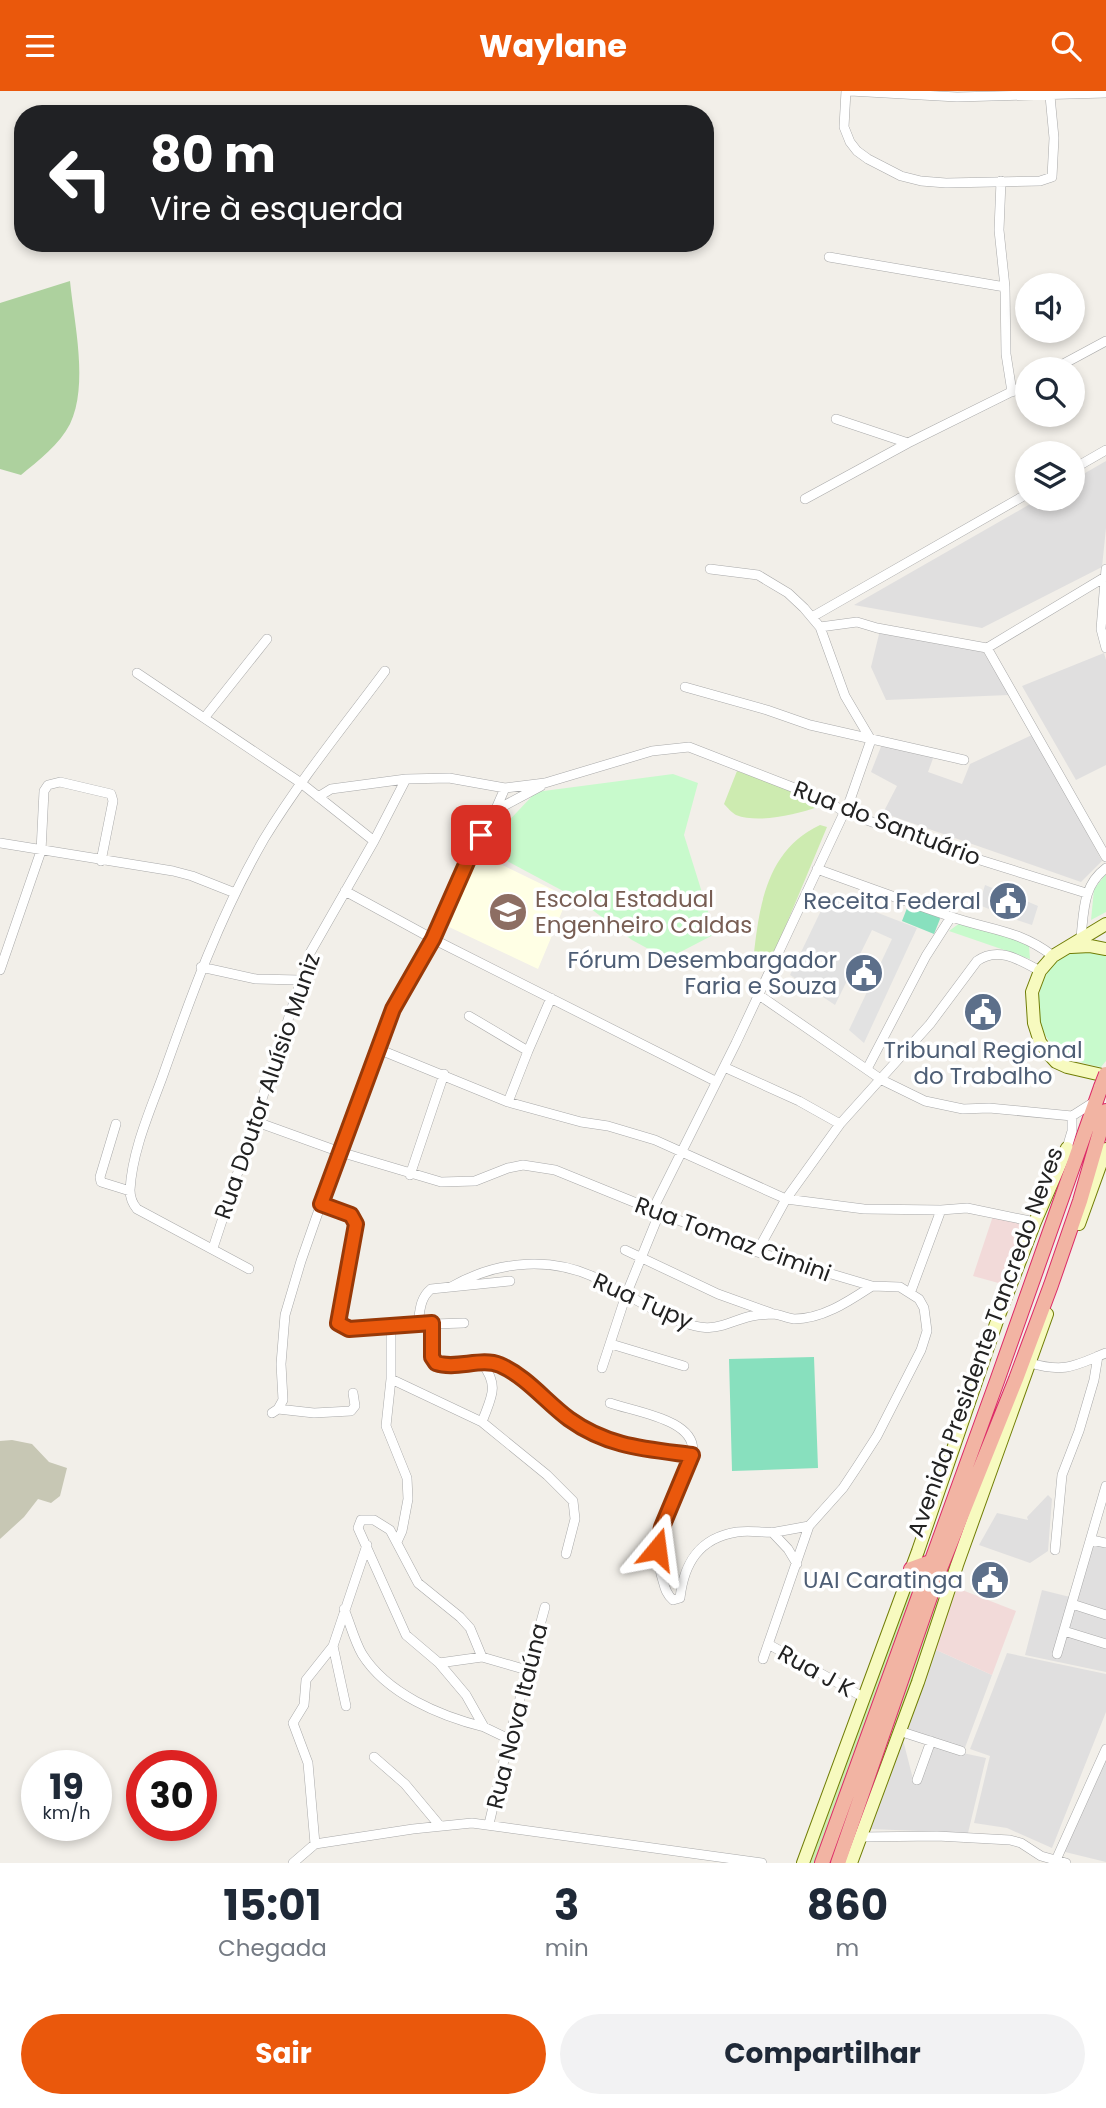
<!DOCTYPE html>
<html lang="pt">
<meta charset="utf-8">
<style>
body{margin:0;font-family:Poppins,sans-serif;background:#f2f2f3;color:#1f2937;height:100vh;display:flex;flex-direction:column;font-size:26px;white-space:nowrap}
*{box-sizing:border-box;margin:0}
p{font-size:23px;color:#747a83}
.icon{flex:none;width:38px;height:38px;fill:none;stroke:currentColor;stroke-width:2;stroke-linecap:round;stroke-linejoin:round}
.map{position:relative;height:1772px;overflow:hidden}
.details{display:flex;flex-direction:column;background:#fff;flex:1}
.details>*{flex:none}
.hud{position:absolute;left:14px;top:14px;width:700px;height:147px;border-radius:28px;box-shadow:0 4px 10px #0003;background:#202124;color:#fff;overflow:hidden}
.fabs{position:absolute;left:1015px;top:182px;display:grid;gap:14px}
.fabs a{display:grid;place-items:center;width:70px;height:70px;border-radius:50%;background:#fff;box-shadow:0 4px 10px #0003;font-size:35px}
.speed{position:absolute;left:21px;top:1659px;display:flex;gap:14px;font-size:35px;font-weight:700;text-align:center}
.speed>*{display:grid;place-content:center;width:91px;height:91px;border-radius:50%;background:#fff;box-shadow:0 4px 10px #0003;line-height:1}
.speed small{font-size:18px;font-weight:400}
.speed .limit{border:10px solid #d22;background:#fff;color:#111}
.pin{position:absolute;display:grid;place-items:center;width:60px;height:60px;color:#fff;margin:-30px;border-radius:14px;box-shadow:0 4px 10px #0006}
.me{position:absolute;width:77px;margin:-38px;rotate:16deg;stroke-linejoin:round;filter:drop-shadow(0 0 5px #0008)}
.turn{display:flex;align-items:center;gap:24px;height:147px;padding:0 21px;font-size:32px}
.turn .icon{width:91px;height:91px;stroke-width:2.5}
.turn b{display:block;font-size:49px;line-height:60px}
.eta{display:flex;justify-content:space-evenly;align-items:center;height:119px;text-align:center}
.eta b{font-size:42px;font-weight:700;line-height:49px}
.primary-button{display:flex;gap:14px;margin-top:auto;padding:14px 21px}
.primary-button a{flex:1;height:80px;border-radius:42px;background:#ea580c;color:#fff;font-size:28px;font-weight:700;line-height:80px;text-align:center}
.primary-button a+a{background:#f2f2f3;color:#1f2937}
header{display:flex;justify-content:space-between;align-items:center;height:91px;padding:0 21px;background:#ea580c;color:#fff;font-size:32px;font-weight:700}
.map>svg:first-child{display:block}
.residential{fill:#e0dfdf;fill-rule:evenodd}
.commercial{fill:#f2dad9}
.education{fill:#ffffe5}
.construction{fill:#c7c7b4}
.grass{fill:#cdebb0}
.forest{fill:#add19e}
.park{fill:#c8facc}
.pitch{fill:#88e0be}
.parking{fill:#e2e2e2}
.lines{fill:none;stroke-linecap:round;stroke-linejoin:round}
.minor-casing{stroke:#a9a9a9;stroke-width:10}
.secondary-casing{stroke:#707d05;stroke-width:14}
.trunk-casing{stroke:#dc2a67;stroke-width:16}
.minor{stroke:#fff;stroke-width:9}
.secondary{stroke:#f7fabf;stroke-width:12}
.trunk{stroke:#f2b4a3;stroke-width:14}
.trunk-bridge-casing{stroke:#dc2a67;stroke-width:16;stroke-linecap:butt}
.trunk-bridge{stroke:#f2b4a3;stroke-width:14}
.route-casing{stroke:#983908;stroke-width:18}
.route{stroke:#ea580c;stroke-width:12}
.labels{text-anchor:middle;stroke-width:7;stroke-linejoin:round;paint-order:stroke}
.street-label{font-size:23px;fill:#222;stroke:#fff}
.education-label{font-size:23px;fill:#785e54;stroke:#fff;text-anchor:start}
.service-label{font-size:23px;fill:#4e5e75;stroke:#fff;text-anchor:end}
</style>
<header><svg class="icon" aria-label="menu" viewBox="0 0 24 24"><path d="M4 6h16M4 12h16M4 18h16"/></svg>Waylane<svg class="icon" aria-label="search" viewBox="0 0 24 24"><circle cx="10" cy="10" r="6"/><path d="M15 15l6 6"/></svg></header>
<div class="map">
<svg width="1106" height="1772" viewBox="0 0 1106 1772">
<rect width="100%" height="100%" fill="#f2efe9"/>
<path class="residential" d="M1106 370V437L1102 476 982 537 854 514 1039 408H1073V389Z
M881 535 981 557 1009 604 886 609 871 576Z
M1104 562 1106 569V674L1076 689 1022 595Z
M1034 643 1102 770 1081 791 883 722 897 695 871 681 884 648 935 662 928 681 962 693 970 673Z
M1048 1404 1052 1408 1048 1460 1030 1472 979 1454 997 1422 1028 1429 1027 1426Z
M1090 1453 1106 1457V1581L1025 1564 1042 1499 1074 1507Z
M934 1558 992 1584 963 1662 986 1667 968 1742 870 1738 901 1640ZM901 1641 928 1650 913 1688Z
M1007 1562 1106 1583V1621L1052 1757 1007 1737 974 1732 990 1665 970 1658Z
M1106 1655V1771L1061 1760Z"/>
<path class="commercial" d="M995 1119 1034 1132 1013 1196 973 1185Z
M957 1497 1016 1520 992 1584 934 1558Z"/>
<path class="education" d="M478 762 568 806 538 878 449 836Z"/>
<path class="construction" d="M12 1349 32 1353 49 1371 67 1377 60 1405 51 1412 38 1408 24 1426 0 1448V1350Z"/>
<path class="grass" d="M737 680 819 709 818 716C797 723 759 733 736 724 732 722 727 716 724 713Z
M820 734 827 736 766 882 753 871C759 817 765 760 820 734Z
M914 1483 919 1486 816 1772H810Z
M939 1495 946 1497 847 1772H841Z"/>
<path class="forest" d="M70 190C74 232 89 294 70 333 60 353 38 370 21 384L0 378V212Z"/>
<path class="park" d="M673 683 698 692 684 744 715 843 667 868 632 849 578 808 483 757 536 701Z
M1106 783V821L1091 829 1094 798Z
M964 829 1025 849 1029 855 1030 868 949 840Z
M1106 855V970L1101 976C1082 973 1061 966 1049 950 1028 922 1039 877 1069 860 1078 854 1095 856 1106 855Z"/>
<path class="pitch" d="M911 807 938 818 940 828 934 843 902 830Z
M814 1266 818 1377 732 1380 729 1268Z"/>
<path class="parking" d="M985 794 995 798 989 818 979 814Z
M829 803 917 837 864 952 849 939 892 848 872 839 835 914 790 884Z
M1024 809 1038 815 1032 834 1017 829Z"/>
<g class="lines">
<defs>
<path id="minor" d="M846 0 844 36 850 51 857 60 868 68 901 85 921 90 946 92 1040 90 1052 86 1054 47 1050 5
M850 0 957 6 1106 2
M1001 90 999 139 1005 196 1006 263 1012 301
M829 166 1005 196
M1054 278 1106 250
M836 328 908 352
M1073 378 1106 359
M805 408 908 352 1027 293
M710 478 758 484 788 502 804 517 820 536 845 605 871 649
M1106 478 1101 538 1106 557
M812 526 1027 403
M820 536 857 531 877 537 987 557 1105 486
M987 557 1106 766
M137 582 301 692 374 750
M685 596 767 619 810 634 964 669
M205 626 267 548
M318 706 331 698 406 688 449 687 505 697 545 692 652 660 689 656 828 710 844 721 861 727 964 764 1086 802
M496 719 541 695
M0 752 173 780 192 785 235 802
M817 778C861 794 905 810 949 825 988 839 1018 838 1053 865
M345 800 433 848 715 990
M1081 846C1084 819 1083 794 1106 777
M201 876 256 888 300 889
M0 879 41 760 44 700 48 694 60 691 111 703 113 710 101 770
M759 904 882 989 925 1010 963 1018 989 1017 1072 1025 1094 1011
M469 925 528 960
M378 958 508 1011 581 1031 608 1035 655 1049 786 1108 864 1118 941 1119 967 1117 1035 1131
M724 976 799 1010 840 1033
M867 978 926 865 951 826
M508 1011 528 960 551 907
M254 1030 340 1061 441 1091 475 1090 508 1077 523 1074 555 1079 757 1161 872 1195 900 1196 919 1208 924 1217 927 1240 921 1259 877 1345 857 1376 843 1397 809 1435 763 1568
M116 1033 100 1086 101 1091 130 1100
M1067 1057 1072 1040V1025
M410 1084 444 983
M321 1113 351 1124 356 1133 338 1232 342 1236 464 1232
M652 1120 736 952 850 709 871 649
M213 1157 310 862 374 750 406 688
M625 1159 718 1203 771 1222
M757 1161 786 1108 840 1033 930 933 977 870C998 855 1020 869 1040 880
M249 1178 137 1118C132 1112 130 1107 130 1099 132 1061 149 1022 162 987 191 905 220 824 264 748 300 689 344 635 385 580
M451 1196C498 1169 555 1164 604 1191 634 1207 663 1227 695 1235 717 1241 732 1229 752 1225 759 1224 767 1223 774 1223 781 1224 787 1227 794 1228 823 1228 849 1210 872 1195
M911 1200 941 1119
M432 1232V1266L436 1272H495C524 1283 544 1310 569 1327 607 1355 647 1358 692 1364 675 1405 648 1446 663 1490 665 1498 667 1504 673 1509L680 1507C684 1472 699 1447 737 1441 750 1439 763 1442 776 1441 787 1439 798 1437 809 1435
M418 1233C420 1219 420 1207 431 1198L510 1190
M391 1234V1288L386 1335 407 1387 408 1408 402 1440 397 1451
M611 1253 684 1275
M482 1272C500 1296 491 1306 482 1331L547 1384 573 1410 575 1428 566 1463
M1030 1272C1065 1282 1074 1275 1106 1262
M602 1277 626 1204 659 1123
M391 1288 482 1331
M610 1312C635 1321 700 1329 692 1364
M278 1318 314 1322 351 1320 355 1315 353 1302
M272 1322 278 1318 283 1309 281 1273 285 1224 301 1170 321 1113 393 918 433 848 467 771 491 729 505 697
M772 1441 788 1458 797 1473
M1092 1449 1106 1452
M1055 1459 1062 1384 1079 1340 1094 1289 1098 1265
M1072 1513 1106 1524
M344 1518C350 1532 354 1549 362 1563 387 1603 440 1625 484 1636
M1064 1540 1106 1553
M768 1553 863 1606
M333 1555 346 1615
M1057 1563 1106 1395
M482 1566 470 1537 460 1526 418 1492 390 1439 374 1429H361L358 1437 406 1544 439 1572 466 1604 484 1636 509 1648
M439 1572 482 1566 527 1579
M899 1640 961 1660
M374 1666 405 1693 440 1735
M917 1689 931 1650
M489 1733 509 1648 545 1516
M860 1746 937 1745 1010 1749 1021 1752 1041 1765 1066 1772
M315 1753 308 1672 293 1632 304 1614 306 1589 333 1555 367 1454
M1056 1769 1106 1658
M293 1772 315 1753 413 1738 472 1732 762 1772"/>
<path id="secondary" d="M1106 833 1053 865 1040 880 1032 901 1034 932 1040 951 1047 961 1056 971 1067 976 1106 985
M1071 856 1090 855 1106 858
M1079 1133 1106 1058
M803 1772 918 1460 998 1227 1035 1131 1067 1057
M851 1772 918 1591 957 1474 1047 1223"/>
<path id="trunk" d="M911 1478 930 1471
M822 1772 997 1290 1101 996
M838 1772 938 1483 1016 1288 1051 1194 1080 1110 1106 1020"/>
</defs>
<use href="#minor" class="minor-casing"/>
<use href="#secondary" class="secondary-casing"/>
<use href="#trunk" class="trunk-casing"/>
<use href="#minor" class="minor"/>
<use href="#secondary" class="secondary"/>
<use href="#trunk" class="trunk"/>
<defs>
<path id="trunk-bridge" d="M1101 996 1106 983"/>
</defs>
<use href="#trunk-bridge" class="trunk-bridge-casing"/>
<use href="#trunk-bridge" class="trunk-bridge"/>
</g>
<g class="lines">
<defs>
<path id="route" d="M481 744 467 771 433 848 393 918 321 1113 351 1124 356 1133 338 1232 349 1238 432 1232V1266L436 1272C456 1279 481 1266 500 1274 527 1286 546 1311 569 1328 608 1356 646 1358 692 1364L662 1436 657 1458"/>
</defs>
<use href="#route" class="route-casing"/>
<use href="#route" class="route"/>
</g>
<defs>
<symbol id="civic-disc" viewBox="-11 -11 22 22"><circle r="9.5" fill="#5c6f8a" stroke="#fff"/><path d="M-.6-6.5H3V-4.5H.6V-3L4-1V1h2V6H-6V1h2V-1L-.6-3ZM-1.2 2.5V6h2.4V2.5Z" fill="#fff"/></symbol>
<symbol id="school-disc" viewBox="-11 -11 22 22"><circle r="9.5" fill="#8d6e63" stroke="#fff"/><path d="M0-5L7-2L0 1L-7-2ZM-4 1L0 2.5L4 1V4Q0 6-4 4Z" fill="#fff"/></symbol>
</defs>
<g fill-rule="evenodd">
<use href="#civic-disc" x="986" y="788" width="44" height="44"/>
<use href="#school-disc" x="486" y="799" width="44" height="44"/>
<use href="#civic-disc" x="842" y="860" width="44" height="44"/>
<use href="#civic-disc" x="961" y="899" width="44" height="44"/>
<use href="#civic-disc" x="968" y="1467" width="44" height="44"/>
</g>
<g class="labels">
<g class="street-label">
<text transform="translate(887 732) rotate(21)" y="8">Rua do Santuário</text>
<text transform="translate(267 995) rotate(-71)" y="8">Rua Doutor Aluísio Muniz</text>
<text transform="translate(733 1148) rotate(20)" y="8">Rua Tomaz Cimini</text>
<text transform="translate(643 1210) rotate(24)" y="8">Rua Tupy</text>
<text transform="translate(985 1251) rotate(-70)" y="8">Avenida Presidente Tancredo Neves</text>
<text transform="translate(816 1580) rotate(29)" y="8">Rua J K</text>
<text transform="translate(517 1625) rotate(-76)" y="8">Rua Nova Itaúna</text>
</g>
<g class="education-label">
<text x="535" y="816">Escola Estadual<tspan x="535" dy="26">Engenheiro Caldas</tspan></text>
</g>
<g class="service-label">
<text x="981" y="818">Receita Federal</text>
<text x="837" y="877">Fórum Desembargador<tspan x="837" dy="26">Faria e Souza</tspan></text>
<text x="983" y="967" text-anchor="middle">Tribunal Regional<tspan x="983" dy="26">do Trabalho</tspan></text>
<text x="963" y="1497">UAI Caratinga</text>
</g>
</g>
</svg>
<div class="fabs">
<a><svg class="icon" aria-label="sound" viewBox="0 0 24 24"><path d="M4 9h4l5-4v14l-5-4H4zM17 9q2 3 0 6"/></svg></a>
<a><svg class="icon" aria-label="search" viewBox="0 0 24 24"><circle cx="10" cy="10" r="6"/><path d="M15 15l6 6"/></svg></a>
<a><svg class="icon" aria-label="layers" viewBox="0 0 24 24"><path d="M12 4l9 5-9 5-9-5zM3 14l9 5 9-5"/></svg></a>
</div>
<div class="speed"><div>19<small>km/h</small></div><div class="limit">30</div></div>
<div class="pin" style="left:481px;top:744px;background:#d93025"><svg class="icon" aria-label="arrive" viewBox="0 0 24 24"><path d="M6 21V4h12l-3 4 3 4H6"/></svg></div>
<svg class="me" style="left:657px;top:1458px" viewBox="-20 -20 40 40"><path d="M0-17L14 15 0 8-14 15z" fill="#ea580c" stroke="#fff" stroke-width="4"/></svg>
<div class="hud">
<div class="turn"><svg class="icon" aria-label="left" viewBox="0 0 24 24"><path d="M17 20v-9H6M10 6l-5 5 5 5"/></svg><div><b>80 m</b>Vire à esquerda</div></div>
</div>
</div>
<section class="details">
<div class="eta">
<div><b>15:01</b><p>Chegada</p></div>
<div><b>3</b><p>min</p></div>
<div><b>860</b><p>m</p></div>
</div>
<div class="primary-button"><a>Sair</a><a>Compartilhar</a></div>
</section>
